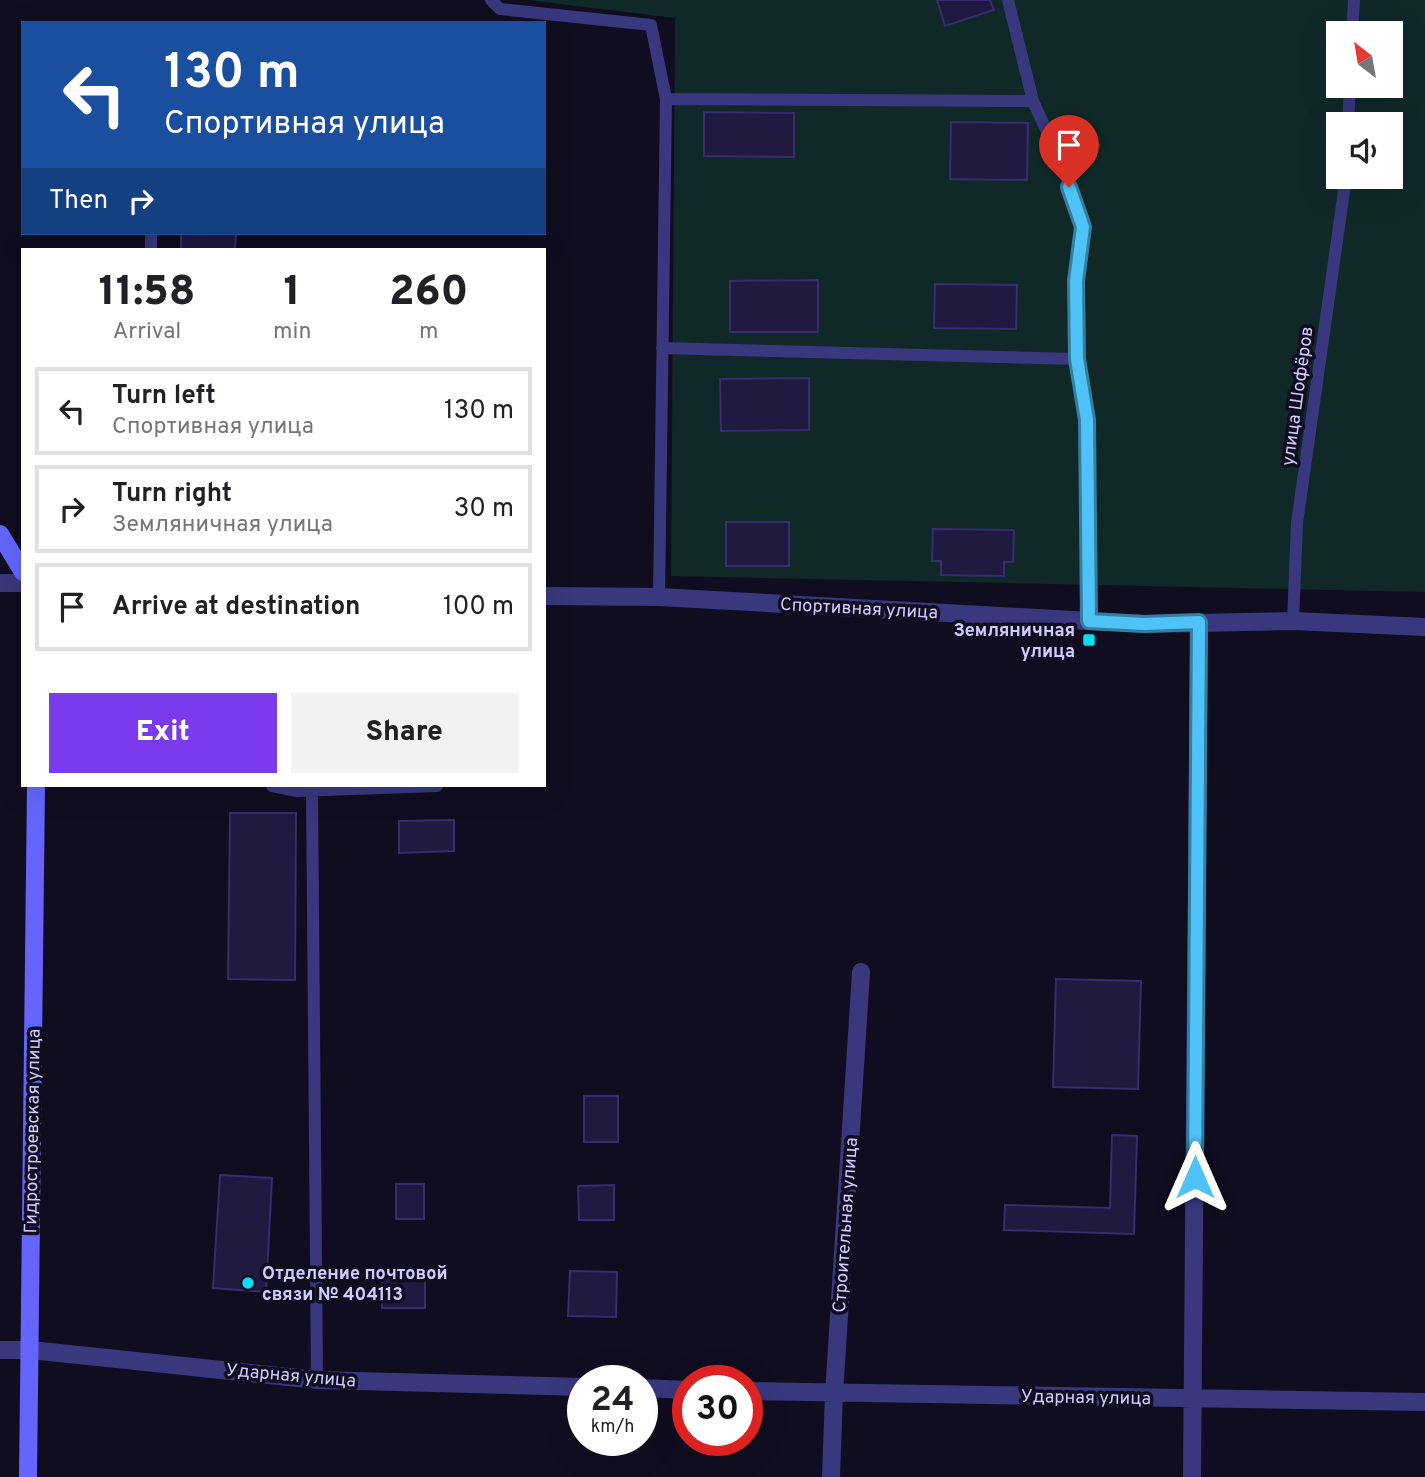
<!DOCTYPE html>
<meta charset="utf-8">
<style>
body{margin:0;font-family:Overpass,sans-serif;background:#f2f2f2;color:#202124;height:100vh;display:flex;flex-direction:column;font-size:26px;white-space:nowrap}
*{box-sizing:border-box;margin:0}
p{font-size:23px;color:#757577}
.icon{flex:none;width:38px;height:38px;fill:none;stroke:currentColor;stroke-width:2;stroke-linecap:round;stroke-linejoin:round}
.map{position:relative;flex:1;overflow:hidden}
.details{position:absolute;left:21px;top:248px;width:525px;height:539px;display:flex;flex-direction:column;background:#fff;border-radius:0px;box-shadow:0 7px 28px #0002}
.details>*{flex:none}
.top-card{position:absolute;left:21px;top:21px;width:525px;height:214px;border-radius:0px;box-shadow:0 7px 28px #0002;background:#1a4fa0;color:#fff;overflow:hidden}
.needle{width:46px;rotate:329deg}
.fabs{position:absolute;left:1326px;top:21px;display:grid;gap:14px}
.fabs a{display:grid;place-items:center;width:77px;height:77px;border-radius:0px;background:#fff;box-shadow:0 7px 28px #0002;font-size:35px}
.speed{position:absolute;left:567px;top:1365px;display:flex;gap:14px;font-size:35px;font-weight:700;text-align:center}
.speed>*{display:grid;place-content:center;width:91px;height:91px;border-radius:50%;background:#fff;box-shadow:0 7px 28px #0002;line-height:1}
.speed small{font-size:18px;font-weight:400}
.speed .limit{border:10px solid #d22;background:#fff;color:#111}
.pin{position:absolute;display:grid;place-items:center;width:60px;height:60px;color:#fff;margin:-72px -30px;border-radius:50% 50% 50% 0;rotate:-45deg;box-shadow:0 0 7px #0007}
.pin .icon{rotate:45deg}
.me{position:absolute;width:77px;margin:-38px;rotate:0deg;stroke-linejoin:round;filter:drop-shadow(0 0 5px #0008)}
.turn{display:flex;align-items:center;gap:24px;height:147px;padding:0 28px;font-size:32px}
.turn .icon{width:91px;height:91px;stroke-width:2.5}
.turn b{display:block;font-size:49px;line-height:60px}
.then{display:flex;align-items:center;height:66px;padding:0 28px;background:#0003;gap:14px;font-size:26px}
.eta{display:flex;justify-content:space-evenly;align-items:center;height:119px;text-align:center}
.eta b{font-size:42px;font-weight:800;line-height:49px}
.cta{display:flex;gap:14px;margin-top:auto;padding:14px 28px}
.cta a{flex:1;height:80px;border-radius:0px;background:#7c3aed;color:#fff;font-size:28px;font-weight:800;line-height:80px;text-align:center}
.cta a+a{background:#f2f2f2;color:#202124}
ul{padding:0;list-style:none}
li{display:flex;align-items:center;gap:21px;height:88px;margin:0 14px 10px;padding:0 14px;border:4px solid #e0e0e0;border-radius:0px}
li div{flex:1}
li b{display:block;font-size:26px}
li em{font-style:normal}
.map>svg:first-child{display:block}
.green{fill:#102928;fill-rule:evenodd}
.building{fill:#201940;stroke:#372c6c;stroke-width:2}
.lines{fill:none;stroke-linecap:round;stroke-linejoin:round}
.lane{stroke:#39387e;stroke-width:12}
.street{stroke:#39387e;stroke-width:18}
.secondary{stroke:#6565fd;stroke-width:18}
.route-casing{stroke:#337fa1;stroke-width:18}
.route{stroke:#4fc3f7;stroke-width:12}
.poi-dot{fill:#04e0f3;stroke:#100d20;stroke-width:2.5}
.labels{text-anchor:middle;stroke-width:7;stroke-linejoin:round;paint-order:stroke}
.street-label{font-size:18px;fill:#d1ccfe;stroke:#100d20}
.poi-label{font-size:18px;font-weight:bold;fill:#d1ccfe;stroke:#100d20;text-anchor:end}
</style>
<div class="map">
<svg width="1425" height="1477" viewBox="0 0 1425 1477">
<rect width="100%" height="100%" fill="#100d20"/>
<path class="green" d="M528 0H1425V592L671 576 675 18ZM1339 33H1391V86H1339ZM1339 124H1391V177H1339Z"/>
<path class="building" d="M937 0H990L994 10 945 26Z
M704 112 794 113V157L704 156Z
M951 122 1028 123 1027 180 950 179Z
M181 233H236L235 250H181Z
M818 280V332H730V281Z
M935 284 1017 285 1016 329 934 328Z
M809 378V430L721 431 720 379Z
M726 522H789V566H726Z
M933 529 1014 530 1013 562H1004V576L941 575V561H932Z
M230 813H296L295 980 228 979Z
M454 820V851L399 853V821Z
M1056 979 1141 981 1138 1089 1053 1087Z
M584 1096H618V1142H584Z
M1112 1135 1137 1136 1134 1234 1004 1230 1005 1205 1110 1208Z
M220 1175 272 1178 266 1292 213 1288Z
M396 1184H424V1219H396Z
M614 1185V1220H579L578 1186Z
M570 1271 617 1272 616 1317 568 1316Z
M425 1275V1308H382V1276Z"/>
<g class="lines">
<path class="lane" d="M491 0 500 9 651 25 666 99 659 597
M1008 0 1033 101 1063 167 1083 227 1076 281 1077 359 1087 420 1089 621
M1352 33 1354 0
M666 99 1033 101
M1348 124 1350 86
M151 250V233
M662 348 1077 359
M1293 621 1297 523 1346 177
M272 786 297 791 437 786
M312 791 317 1380"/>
<path class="street" d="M0 583H23
M544 596 659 597 1144 624 1293 621 1425 627
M0 1350H31L317 1380 583 1387
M642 1388 688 1390
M747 1391 1425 1402
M831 1477 834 1394 861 972
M1192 1477 1199 623"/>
<path class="secondary" d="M0 534 23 572
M28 1477 36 786"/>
</g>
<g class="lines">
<defs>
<path id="route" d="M1069 187 1083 227 1076 281 1077 359 1087 420 1089 621 1144 624 1199 622 1195 1177"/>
</defs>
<use href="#route" class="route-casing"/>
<use href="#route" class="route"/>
</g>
<g class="poi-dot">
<rect x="1082" y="633" width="14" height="14" rx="3.5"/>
<circle cx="248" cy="1283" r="7"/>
</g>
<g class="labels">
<g class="street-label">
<text transform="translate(1297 396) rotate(-82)" y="6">улица Шофёров</text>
<text transform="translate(859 608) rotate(3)" y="6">Спортивная улица</text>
<text transform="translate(32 1131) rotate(-89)" y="6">Гидростроевская улица</text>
<text transform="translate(845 1225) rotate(-86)" y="6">Строительная улица</text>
<text transform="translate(291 1375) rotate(5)" y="6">Ударная улица</text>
<text transform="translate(1086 1397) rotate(1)" y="6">Ударная улица</text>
</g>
<g class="poi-label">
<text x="1075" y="636">Земляничная<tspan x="1075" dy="21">улица</tspan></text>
<text x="262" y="1279" text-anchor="start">Отделение почтовой<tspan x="262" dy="21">связи № 404113</tspan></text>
</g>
</g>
</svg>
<div class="fabs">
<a><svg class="needle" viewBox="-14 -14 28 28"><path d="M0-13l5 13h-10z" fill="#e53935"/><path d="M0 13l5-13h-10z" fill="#757577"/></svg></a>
<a><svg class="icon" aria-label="sound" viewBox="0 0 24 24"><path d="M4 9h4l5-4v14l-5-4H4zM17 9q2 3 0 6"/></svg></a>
</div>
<div class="speed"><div>24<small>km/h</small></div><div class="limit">30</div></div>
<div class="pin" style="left:1069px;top:187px;background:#d93025"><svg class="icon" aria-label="arrive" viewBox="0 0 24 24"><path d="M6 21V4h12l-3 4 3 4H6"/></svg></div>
<svg class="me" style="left:1195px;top:1177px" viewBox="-20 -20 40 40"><path d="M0-17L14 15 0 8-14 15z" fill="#4fc3f7" stroke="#fff" stroke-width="4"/></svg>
<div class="top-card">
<div class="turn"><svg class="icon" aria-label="left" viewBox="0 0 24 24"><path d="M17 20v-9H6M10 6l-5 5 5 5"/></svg><div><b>130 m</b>Спортивная улица</div></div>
<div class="then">Then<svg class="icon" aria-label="right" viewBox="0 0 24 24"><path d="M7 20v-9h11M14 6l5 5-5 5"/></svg></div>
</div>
<section class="details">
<div class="eta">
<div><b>11:58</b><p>Arrival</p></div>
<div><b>1</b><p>min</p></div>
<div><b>260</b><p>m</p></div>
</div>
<ul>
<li><svg class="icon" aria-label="left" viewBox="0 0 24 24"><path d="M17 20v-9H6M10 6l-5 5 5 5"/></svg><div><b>Turn left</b><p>Спортивная улица</p></div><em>130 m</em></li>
<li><svg class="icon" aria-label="right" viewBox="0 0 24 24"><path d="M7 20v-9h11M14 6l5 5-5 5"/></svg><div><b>Turn right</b><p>Земляничная улица</p></div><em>30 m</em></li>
<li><svg class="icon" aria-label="arrive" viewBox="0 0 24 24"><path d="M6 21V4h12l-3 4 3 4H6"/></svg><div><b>Arrive at destination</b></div><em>100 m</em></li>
</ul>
<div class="cta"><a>Exit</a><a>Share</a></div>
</section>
</div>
